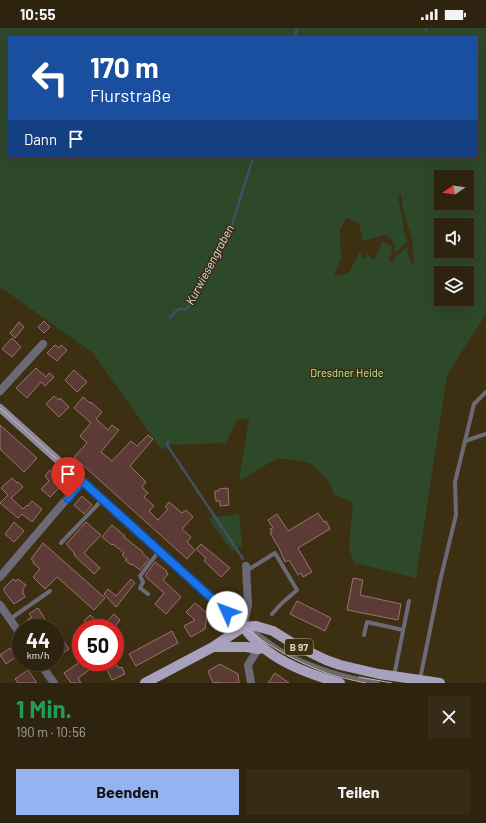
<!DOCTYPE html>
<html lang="de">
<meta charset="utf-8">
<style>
body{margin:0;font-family:Barlow,sans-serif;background:#362b17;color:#f1f3f6;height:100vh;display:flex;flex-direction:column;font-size:15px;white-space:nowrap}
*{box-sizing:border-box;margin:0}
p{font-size:13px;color:#a7a49e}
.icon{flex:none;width:22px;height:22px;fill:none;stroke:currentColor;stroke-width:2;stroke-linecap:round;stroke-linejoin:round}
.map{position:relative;height:655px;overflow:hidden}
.drawer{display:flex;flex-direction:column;background:#2e230e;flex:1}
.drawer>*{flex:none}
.top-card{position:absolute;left:8px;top:8px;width:470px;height:122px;border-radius:0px;box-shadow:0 4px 16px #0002,0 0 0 1px #49402e;background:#1a4fa0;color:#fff;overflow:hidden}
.needle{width:26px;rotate:257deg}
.buttons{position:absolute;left:434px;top:142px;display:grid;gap:8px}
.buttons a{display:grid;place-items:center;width:40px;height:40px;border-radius:0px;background:#2e230e;box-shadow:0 4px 16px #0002,0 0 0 1px #49402e;font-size:20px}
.speed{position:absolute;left:12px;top:591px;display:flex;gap:8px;font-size:20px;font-weight:700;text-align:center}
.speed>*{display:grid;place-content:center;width:52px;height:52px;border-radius:50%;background:#2e230e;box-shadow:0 4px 16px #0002,0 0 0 1px #49402e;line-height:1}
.speed small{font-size:10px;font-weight:400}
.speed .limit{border:6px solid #d22;background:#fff;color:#111}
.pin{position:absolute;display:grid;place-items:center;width:34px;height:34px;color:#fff;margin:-41px -17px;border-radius:50% 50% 50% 0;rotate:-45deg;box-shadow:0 0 4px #0007}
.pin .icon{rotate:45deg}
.me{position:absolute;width:44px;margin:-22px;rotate:313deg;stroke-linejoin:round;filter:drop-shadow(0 0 3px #0008)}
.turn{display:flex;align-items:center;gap:14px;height:84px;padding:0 16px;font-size:18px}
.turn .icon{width:52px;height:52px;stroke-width:2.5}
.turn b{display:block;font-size:28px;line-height:34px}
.then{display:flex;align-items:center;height:38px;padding:0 16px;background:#0003;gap:8px;font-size:15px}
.round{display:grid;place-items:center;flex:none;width:42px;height:42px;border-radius:0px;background:#362b17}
.summary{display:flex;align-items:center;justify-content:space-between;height:68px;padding:0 16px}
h1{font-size:24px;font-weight:700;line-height:30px;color:#1e9e55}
.action{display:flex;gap:8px;margin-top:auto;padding:8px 16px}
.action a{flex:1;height:46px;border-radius:0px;background:#95b2f1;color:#111;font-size:16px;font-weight:700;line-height:46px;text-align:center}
.action a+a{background:#362b17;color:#f1f3f6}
.status{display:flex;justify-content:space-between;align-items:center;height:28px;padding:0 20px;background:#2e230e;direction:ltr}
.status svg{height:11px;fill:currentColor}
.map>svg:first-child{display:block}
.green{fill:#2e482a;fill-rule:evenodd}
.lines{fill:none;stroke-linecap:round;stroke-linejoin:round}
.stream{stroke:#435063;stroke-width:2.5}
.building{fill:#5c3a36;stroke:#9a746e}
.lane{stroke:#6d6a78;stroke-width:4}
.street{stroke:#6d6a78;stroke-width:8}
.secondary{stroke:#8f899f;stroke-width:8}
.primary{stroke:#a8a1bd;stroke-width:10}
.tram{stroke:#c7beab;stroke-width:1}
.route-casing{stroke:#114b97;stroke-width:10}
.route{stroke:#1a73e8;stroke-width:7}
.labels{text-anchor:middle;stroke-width:3.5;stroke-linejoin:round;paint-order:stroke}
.shield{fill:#3d2f12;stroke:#aea48f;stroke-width:1}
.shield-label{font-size:10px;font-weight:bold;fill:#dfd6c5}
.park-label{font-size:11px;fill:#adf1a2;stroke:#3d2f12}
.water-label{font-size:12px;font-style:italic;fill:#d3dfef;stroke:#3d2f12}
</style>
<div class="status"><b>10:55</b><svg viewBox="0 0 49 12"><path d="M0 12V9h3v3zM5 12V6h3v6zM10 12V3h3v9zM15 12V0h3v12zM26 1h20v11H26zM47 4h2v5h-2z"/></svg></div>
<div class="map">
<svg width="486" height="655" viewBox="0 0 486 655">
<rect width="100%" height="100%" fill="#3d2f12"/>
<path class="green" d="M0 0H486V286L447 347 416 550 354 535 349 520 353 474 334 467 328 452 310 435 289 431H276L239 453 249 390 237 392 226 415 169 417 162 422 93 325 0 259ZM9 9H477V129H9ZM441 149H467V175H441ZM401 166 403 181 412 212 414 235 412 236 407 223 408 218 394 230 393 233 391 234 388 230 391 228 392 219 382 213 376 230 371 231 367 225 366 230 363 231 360 223 349 245 334 248 342 228 340 216V201L347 190 359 195 363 213 385 207C394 212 395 216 394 226L407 214C406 207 403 202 403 195 402 186 399 176 398 167ZM441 197H467V223H441ZM441 245H467V271H441Z
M239 486 242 518 232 523 208 490Z"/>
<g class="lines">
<path class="stream" d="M426 2V0
M295 9 297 0
M170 290 178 281H187L230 203 252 133 255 129
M168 413 167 417 243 531"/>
</g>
<path class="building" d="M44 293 50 299 44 305 38 299Z
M19 294 24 299 15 310 10 305Z
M12 310 21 319 12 329 2 321Z
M55 317 59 320 61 317 67 322 57 333 47 325Z
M36 340 46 349 49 345 54 349 45 358 41 354 27 370 16 360Z
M74 342 87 354 77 364 65 352Z
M54 368 59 372 60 370 69 379 59 389 46 376Z
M83 369 90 375 91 374 102 384 96 391 108 402 112 397 119 402 101 424 112 433 131 413 137 418 148 407 153 411 130 438 146 454 142 459 148 465 144 469 154 478 149 483 158 492 168 481 165 479 169 474 182 485 186 482 193 489 182 501 191 509 187 514 195 522 187 531 74 429 87 415 80 408 91 395 74 380Z
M0 397 37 430 24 444 0 421Z
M50 442 64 455 50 469 41 461 49 453 45 448Z
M12 450 17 455 18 454 23 459 11 470 23 481 27 477 28 478 32 473 42 481 32 494 22 486 18 490 0 475 8 467 1 460Z
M228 460 229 477 220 478V473H216V470H215V463H219V461Z
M82 468 92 477 84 486 74 477Z
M318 485 324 494 326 493 330 501 298 520 312 544 303 549 301 545 298 547 289 532 285 534 279 520 270 505 272 504 270 501 273 500 268 492 277 486 288 503Z
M14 494 24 503 14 514 5 506Z
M86 494 101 507 84 525 100 540 94 546 74 527 75 526 66 516Z
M112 497 125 508 124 509 143 524 142 525 149 531 140 542 132 536 131 537 125 532 127 531 122 527 124 525 113 516 112 517 102 509Z
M43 515 105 570 94 582 57 549 45 561 33 549 40 541 33 535 34 533 31 531Z
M201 516 230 540 221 549 204 533 206 530 196 521Z
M155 534 167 543 166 544 168 546 163 552 181 569 166 586 155 576 164 565 145 548Z
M353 550 363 552 360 567 401 576 398 592 347 582Z
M13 551 16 553 18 551 26 557 23 561V565L25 569 14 576 4 563V560Z
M131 551 135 555 116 579 104 566 108 561 116 568Z
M297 573 331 590 325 603 290 586Z
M195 575 207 585 205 601 191 609 184 598 195 592 186 584Z
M38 580 48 596 42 600H32L27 592 32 589 29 586Z
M114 586 120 592 114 600H107L104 597Z
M90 587 95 591 89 598 84 593Z
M172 603 178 615 136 638 129 626Z
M61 609 69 621 55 630V614Z
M10 620 16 629 6 636 0 627Z
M80 634H101L78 650 81 655H71L64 645Z
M220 636 238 646 239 655H221L218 654 213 655 208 643Z
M117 637 119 640 122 639 125 646 112 652 107 642Z
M28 642 37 655H18L15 651Z
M275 645 289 655H268Z"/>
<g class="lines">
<path class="lane" d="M465 413 486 406
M61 515 102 472
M246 543 275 525 297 562 281 576 272 586
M148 566 140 560 143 554 140 548 159 523
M10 591 50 563
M249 600C262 608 274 619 288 626 316 641 346 649 378 655
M364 607 367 594 403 602
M394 648 409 573
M420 651 440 553 456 487 455 454 474 376 486 364"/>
<path class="street" d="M0 363 43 316
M0 549 82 453
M0 577 21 607
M243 599 248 577 246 538
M39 634 54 655
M251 655 248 637 258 621"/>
<path class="secondary" d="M0 380 243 599"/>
<path class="primary" d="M243 599C268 631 302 644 340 655
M213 619H246L258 621 263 620
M145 655 213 619 243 599 256 598 273 603 297 618 326 632 340 637 379 646 440 655"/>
<path class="tram" d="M0 380 243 599C268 617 294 633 324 644 337 649 352 652 366 655
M359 649 392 655"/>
</g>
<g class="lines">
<defs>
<path id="route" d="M68 470 82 453 227 584"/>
</defs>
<use href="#route" class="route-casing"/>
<use href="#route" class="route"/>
</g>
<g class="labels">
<rect class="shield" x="285" y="611" width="28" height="16" rx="3"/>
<g class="shield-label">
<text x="299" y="623">B 97</text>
</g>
<g class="park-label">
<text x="347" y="349">Dresdner Heide</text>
</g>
<g class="water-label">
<text transform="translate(210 237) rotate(-62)" y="4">Kurwiesengraben</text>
</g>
</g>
</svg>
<div class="buttons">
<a><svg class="needle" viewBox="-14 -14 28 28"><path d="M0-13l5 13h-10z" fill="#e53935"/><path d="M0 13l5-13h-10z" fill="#a7a49e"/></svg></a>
<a><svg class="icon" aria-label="sound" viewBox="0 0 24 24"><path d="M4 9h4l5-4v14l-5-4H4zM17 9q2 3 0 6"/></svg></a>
<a><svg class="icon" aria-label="layers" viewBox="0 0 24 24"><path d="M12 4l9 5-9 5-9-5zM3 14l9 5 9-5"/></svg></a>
</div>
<div class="speed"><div>44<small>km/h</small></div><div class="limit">50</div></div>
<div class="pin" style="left:68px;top:470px;background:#d93025"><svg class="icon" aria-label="arrive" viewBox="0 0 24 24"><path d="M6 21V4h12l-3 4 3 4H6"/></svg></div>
<svg class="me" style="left:227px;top:584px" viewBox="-20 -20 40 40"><circle r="19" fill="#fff"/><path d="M0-13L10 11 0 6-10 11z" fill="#1a73e8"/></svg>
<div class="top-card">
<div class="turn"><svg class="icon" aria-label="left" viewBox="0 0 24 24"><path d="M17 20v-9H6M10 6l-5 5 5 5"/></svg><div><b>170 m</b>Flurstraße</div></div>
<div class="then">Dann<svg class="icon" aria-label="arrive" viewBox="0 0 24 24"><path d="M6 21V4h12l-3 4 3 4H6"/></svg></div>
</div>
</div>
<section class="drawer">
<div class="summary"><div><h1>1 Min.</h1><p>190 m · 10:56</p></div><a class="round"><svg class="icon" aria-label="close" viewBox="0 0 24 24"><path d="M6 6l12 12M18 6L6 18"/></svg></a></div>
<div class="action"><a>Beenden</a><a>Teilen</a></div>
</section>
